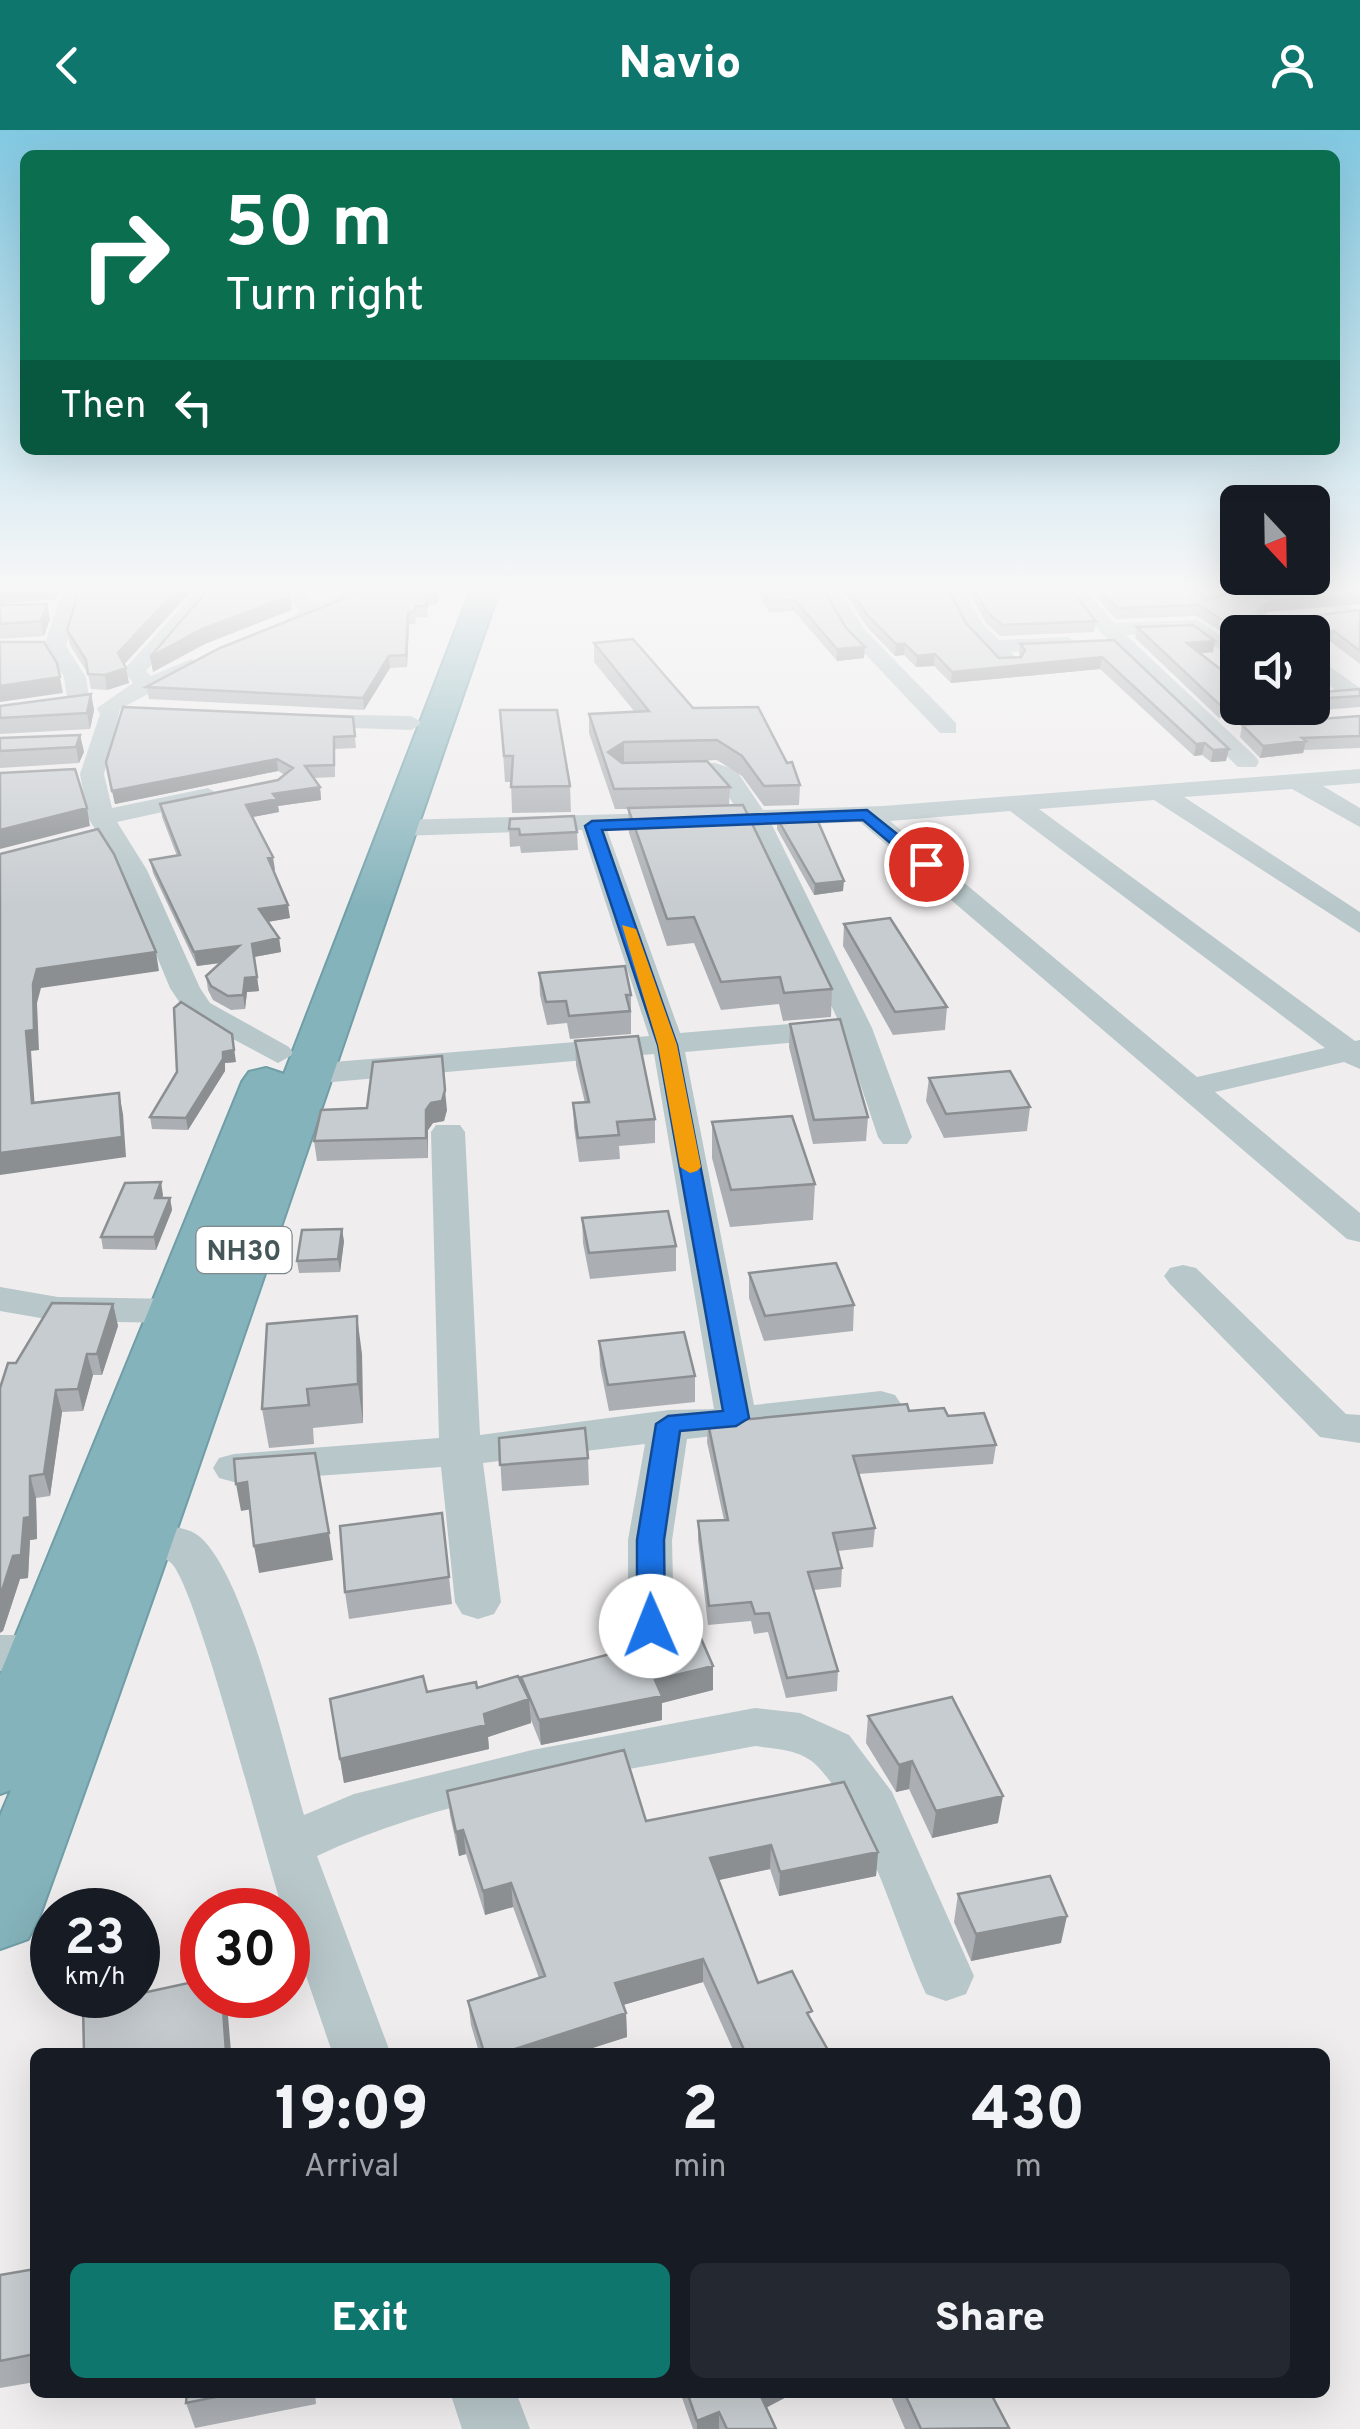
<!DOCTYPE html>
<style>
body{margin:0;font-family:Overpass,sans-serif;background:#242831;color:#f1f3f6;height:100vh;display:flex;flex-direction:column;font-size:38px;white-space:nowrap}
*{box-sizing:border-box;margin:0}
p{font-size:32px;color:#9ea1a6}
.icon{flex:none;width:55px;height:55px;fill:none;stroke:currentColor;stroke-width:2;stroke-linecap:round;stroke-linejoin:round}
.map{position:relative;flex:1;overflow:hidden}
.sheet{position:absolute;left:30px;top:1918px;width:1300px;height:350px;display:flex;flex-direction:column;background:#171b24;border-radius:15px;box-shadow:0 10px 40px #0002}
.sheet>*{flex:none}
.top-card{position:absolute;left:20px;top:20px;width:1320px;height:305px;border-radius:15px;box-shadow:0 10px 40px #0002;background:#0b6e4f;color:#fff;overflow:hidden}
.needle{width:65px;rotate:158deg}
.fabs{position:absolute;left:1220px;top:355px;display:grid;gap:20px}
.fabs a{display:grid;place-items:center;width:110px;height:110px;border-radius:15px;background:#171b24;box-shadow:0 10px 40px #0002;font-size:50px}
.speed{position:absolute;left:30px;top:1758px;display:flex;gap:20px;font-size:50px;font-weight:700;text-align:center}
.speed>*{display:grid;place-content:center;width:130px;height:130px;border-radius:50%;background:#171b24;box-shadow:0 10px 40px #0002;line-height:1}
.speed small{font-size:25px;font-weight:400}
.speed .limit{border:15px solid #d22;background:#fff;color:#111}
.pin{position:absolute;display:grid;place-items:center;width:85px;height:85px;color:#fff;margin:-42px;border:5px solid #fff;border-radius:50%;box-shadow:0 2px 10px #0007}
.me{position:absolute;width:110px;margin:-55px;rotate:359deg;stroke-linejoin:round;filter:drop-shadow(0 0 8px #0008)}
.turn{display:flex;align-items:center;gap:35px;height:210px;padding:0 40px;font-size:45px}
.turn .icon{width:130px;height:130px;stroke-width:2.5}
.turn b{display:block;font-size:70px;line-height:85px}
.then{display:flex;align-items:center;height:95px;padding:0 40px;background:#0003;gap:20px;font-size:38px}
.eta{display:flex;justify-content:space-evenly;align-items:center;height:170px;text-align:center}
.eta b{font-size:60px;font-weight:800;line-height:70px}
.button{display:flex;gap:20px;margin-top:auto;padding:20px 40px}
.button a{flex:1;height:115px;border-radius:15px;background:#0f766e;color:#fff;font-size:40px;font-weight:800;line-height:115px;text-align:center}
.button a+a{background:#242831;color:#f1f3f6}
header{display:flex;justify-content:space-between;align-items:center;height:130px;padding:0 40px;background:#0f766e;color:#fff;font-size:45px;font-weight:800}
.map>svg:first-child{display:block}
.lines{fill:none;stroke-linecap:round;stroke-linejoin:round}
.highway-casing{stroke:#709ea7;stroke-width:4}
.minor{fill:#b8c7ca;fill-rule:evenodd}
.highway{fill:#85b3bb;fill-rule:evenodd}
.wall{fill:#abafb3}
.shaded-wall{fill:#8b8f92}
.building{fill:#c7ccd0;stroke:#8b8f92;stroke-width:2.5}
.route{fill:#1a73e8;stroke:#114b97;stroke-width:2.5}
.slow{fill:#f59e0b}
.labels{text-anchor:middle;stroke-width:9;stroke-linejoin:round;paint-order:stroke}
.shield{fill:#fff;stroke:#7e898c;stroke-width:2.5}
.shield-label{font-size:28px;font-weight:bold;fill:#46575a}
</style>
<header><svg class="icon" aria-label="back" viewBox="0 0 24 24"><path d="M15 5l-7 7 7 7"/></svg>Navio<svg class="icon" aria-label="person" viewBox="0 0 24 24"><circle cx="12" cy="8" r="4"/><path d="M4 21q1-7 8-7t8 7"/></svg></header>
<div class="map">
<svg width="1360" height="2299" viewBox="0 0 1360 2299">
<rect width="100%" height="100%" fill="#efedee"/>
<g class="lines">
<defs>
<path id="highway" d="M473 455H501C347 899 200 1344 40 1785L28 1809 0 1819V1686L11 1660 0 1664V1544L242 952 249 942 266 938 284 944Z"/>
</defs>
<use href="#highway" class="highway-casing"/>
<path class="minor" d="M65 455H85L66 516 86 547 89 568 78 575 67 568 64 547 44 516Z
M202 455H223L146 541 151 546 191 529 202 535 120 579 104 644 112 678 208 658 220 665 217 670 117 692 147 740 200 858 210 873 289 917 294 924 278 933 188 885 170 858 121 740 88 688 80 644 100 584 97 578 133 553 124 541 127 536Z
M277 455H298L315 474 364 455H397L288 501 278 495 300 481Z
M817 455H837L864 499 956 593V603H940L849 507Z
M941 455H961L983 495 999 510 1068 507 1078 513 1068 519 1011 522 1020 532 1017 537H1001L968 502Z
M1061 455H1082L1114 493 1197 490 1235 515V523L1228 525 1192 502 1126 505 1256 627 1259 632 1256 637H1238L1101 503Z
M1187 455H1208L1223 474 1206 478Z
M1310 455H1331L1360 484 1343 488Z
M1312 524 1360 558V568H1344L1312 541Z
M304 584 411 586 423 593 411 600 296 596V586Z
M715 633 736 640 763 680 883 676 1360 639V653L1323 656 1360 678V697L1292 659 1184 667 1360 782V803L1154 670 1039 679 1355 911 1360 910V939L1344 932 1215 962 1360 1083V1112L1347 1109 860 692 772 695 872 898 912 1007 907 1014H883L878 1007 845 908 685 922 754 1275 881 1261 895 1265 901 1274 895 1283 881 1287 687 1309 672 1410 674 1496 667 1508 651 1513 635 1508 628 1496V1410L645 1314 483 1333 501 1472 494 1484 478 1489 462 1484 455 1472 441 1337 234 1352 219 1348 213 1338 219 1328 234 1324 439 1308 431 1002 436 995H460L465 1002 480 1305 669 1280 714 1279 654 924 309 954 293 944 309 934 649 906 582 700 400 706 387 698 400 690 738 681 718 650 666 649 654 642 666 635ZM1010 681 1325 918 1197 947 890 691ZM746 696 838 890 680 903 607 700Z
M1183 1135 1196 1138 1346 1284 1360 1285V1313L1320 1307 1170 1154 1164 1146 1170 1138Z
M0 1157 58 1167 177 1169 191 1173 196 1181 191 1189 177 1193 58 1191 0 1181Z
M119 1396C142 1397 176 1392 196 1404 243 1435 286 1625 304 1685L354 1664 532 1620 755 1578 800 1583 849 1605 892 1662 974 1846 966 1864 946 1871 926 1864C896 1798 865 1681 814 1633 798 1619 775 1619 755 1616 612 1644 449 1664 317 1726L390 1922H332L288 1793V1780H283C266 1730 195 1449 170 1432 155 1422 122 1429 103 1423L97 1412 103 1401Z
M0 1505H46L63 1510 70 1523 63 1536 46 1541H0Z
M450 2262H516L530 2299H462Z"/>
<use href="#highway" class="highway"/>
</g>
<path class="wall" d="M442 455 436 475H427L428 487H417L415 494H409L407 537 390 538 364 580 149 569 146 557Z
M748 455H821L864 528 837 531 794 481 769 482 758 462H751Z
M840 455H946L966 493 999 528H1021L1019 525 1020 514 1114 510 1226 631 1211 632 1202 625 1194 626 1100 539 951 553 934 536 916 537 904 525 895 526 867 497Z
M965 455H1067L1096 491 1094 502 1000 506 986 493Z
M1086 455H1195L1205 470 1220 465 1213 455H1360V476V474L1268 482 1263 486 1270 491 1360 480V534L1331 512 1312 514V502H1238V514L1237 512 1197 486 1116 489Z
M0 475 50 489 44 506 0 509Z
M1137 497 1213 522 1200 523 1238 553V578H1312V563L1360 559V577L1219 588 1135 508Z
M67 500 125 535 129 553 107 560 91 559 88 544 70 515Z
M594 513 693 578 787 633 800 655 799 675 764 676 742 646 717 630 622 633 730 657 729 675 832 859 831 887 783 891 779 874 721 880 694 813 667 816 629 703 628 679H615L589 603V584L634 581 594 532Z
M91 564 94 580 90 599 0 604V576Z
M500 580 570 656 571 682 512 683 511 652H505Z
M1360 586V618L1304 620 1303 623 1260 628 1240 607 1242 595Z
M353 587 356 618 335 619V647L313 648 320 657 321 670 278 676 279 682 252 687 275 740H273L290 788 268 792 279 808 281 822 254 827 259 861 247 862 245 879 231 880 213 870 208 860 206 846 221 833 197 836 153 743 150 730 177 726 162 687 160 674 278 650 285 645 278 641 115 674 106 632Z
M80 605 84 622 79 633 0 638V608Z
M777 688 843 761 814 765 777 699Z
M509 699 577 702 578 720 521 723 520 716 510 717Z
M844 794 947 877 945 900 893 905 843 816Z
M539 843 631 865V904L570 909 567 893 547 895 540 865Z
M174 878 236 932 225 933V941L188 1000 152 999 150 987 177 942Z
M790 894 868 987 866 1011 813 1014 789 917Z
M575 911 655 989V1013L619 1016 620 1029 579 1032 574 997 573 973H585L576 935Z
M929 948 1030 977 1027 1001 944 1008 926 971Z
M367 978 447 980 444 991 433 993 428 1000V1028L317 1031 314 1011Z
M712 992 815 1054 813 1090 730 1097 712 1028Z
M163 1065 162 1068H170L172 1080 156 1120 103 1119 101 1107Z
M582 1088 676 1116V1141L590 1149 583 1113Z
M344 1111 340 1142 299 1143 297 1131Z
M749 1143 854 1175 853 1201 764 1211 749 1168Z
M113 1174 118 1196 102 1245H93L83 1281 62 1282 50 1366 36 1368 37 1409 30 1410 28 1448 20 1449 3 1501 16 1233Z
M599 1211 695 1246V1272L609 1281 600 1236Z
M362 1224 363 1293 313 1298 314 1314 269 1318 262 1279Z
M909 1281 948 1286 996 1315 993 1334 858 1344 875 1398 873 1417 838 1421 842 1438 841 1457 814 1460 838 1541 837 1561 786 1568 768 1502 754 1504 751 1491 708 1495 698 1410V1391L724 1390 707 1312 708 1293Z
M499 1308 588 1328 589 1355 502 1361Z
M442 1383 452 1474 349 1489 345 1462Z
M659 1506 713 1536V1560L662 1573V1590L541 1615 531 1590V1593L488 1607 489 1619 344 1653 330 1569 522 1553 521 1547 659 1512Z
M868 1586 998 1693 932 1708 909 1659 896 1662 866 1613Z
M447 1661 646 1691 878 1722 876 1746 779 1766 770 1739 719 1750 758 1853 811 1890 829 1922H734L703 1852 623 1875 626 1883 627 1907 580 1922H479L471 1895 468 1871 539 1848 513 1777 485 1785 466 1724 459 1726 450 1685Z
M958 1764 1061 1813 971 1831 954 1792Z
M35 2139V2252L0 2258V2145Z
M187 2262H315L316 2274 195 2298 186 2273Z
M680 2262H796L766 2277 776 2299H693Z
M889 2262H990L1008 2299H905Z"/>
<path class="shaded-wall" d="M49 455H62L56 469 0 474V459Z
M181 455H197L121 538 118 523Z
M438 455H442L436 475 435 464Z
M1360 464V474L1268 482 1254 493 1256 482 1270 471Z
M290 466 292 480 205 514 153 542 150 527 202 499Z
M47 474 50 489 44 506 41 491Z
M408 482 409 494 407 537 406 525Z
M1334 501 1331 512 1312 514V503Z
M1215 511 1213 522 1186 525 1187 513Z
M896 514H905L904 525 895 526Z
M865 517 864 528 837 531V519Z
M935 524 934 536 916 537 917 526Z
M389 526 390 538 364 580 363 568Z
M1102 527 1100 539 951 553 952 542Z
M57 533 63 563 0 572V556Z
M126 538 129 553 107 560 105 545Z
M91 564 94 580 90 599 87 583Z
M80 605 84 622 79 633 76 617Z
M1306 611 1303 623 1260 628 1263 616Z
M624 612V632L608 642V622Z
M1205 613 1202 625 1194 626 1196 614Z
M1229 619 1226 631 1211 632 1213 620Z
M277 629 278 641 115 674 112 661Z
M320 657 321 670 278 676 279 682 247 688 246 675 273 664Z
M87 678 90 696 0 719V700Z
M273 727 275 740 269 741 268 728Z
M844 751 843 761 814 765 815 754Z
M288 775 290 788 261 793 259 779Z
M279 808 281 822 254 827 252 814Z
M239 816 241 830 197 836 194 822Z
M156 822 159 841 41 858 37 873 39 920 31 921 36 994 32 973 26 901 33 854 37 839Z
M257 847 259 861 247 862 245 879 243 865 245 848Z
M232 904 236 932 225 933V941L188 1000 186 988Z
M445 960 447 980 444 991 433 993 428 1000V1028L426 980 431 973Z
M119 963 123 984 126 1027 0 1045V1023Z
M161 1052 163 1065 158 1080 155 1068Z
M170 1068 172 1080 156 1120 154 1107Z
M342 1099 344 1111 340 1142 338 1129Z
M113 1174 118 1196 102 1245 97 1224Z
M357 1186 362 1224 363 1293 358 1254Z
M87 1224 93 1245 83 1281 78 1259Z
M56 1260 62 1282 50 1366 44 1344Z
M30 1346 36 1368 37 1409 30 1410 28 1448 20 1449 3 1501 0 1503V1467L24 1388Z
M247 1352 252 1379 241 1381 236 1354Z
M329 1403 333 1430 259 1443 254 1416Z
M713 1536V1560L662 1573V1590L541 1615 539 1590 655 1550Z
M529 1569 531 1593 488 1607 489 1619 344 1653 340 1629Z
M912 1631 909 1659 896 1662 899 1635Z
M1003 1666 998 1693 932 1708 936 1681Z
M463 1700 466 1724 459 1726 456 1702Z
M771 1715 770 1739 710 1752V1728Z
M878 1722 876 1746 779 1766 780 1742Z
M511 1753 513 1777 485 1785 483 1761Z
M1067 1786 1061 1813 971 1831 976 1804Z
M703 1829V1852L616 1877 615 1853Z
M222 1865H225L227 1873 231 1922H226Z
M626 1883 627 1907 580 1922H506Z
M759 2262H796L758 2282Z
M719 2282V2299H697V2291Z"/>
<path class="building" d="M0 455H49L0 459Z
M81 455H181L118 523 126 538 105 545 88 544 86 530 67 500Z
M212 455H282L290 466 202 499 150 527Z
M378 455H438L435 464H426L427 476H416L414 482H408L406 525 389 526 363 568 146 557 220 518Z
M760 455H821L846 498 865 517 837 519 795 470 769 471Z
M847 455H946L966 493 999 528 1021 527 1025 520 1020 514 1114 510 1229 619 1213 620 1205 613 1196 614 1102 527 952 542 935 524 917 526 905 514H896L868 486Z
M972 455H1067L1096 491 1002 495 987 482Z
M1096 455H1195L1205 470 1229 463 1223 455H1360V464L1270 471 1256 482 1270 491 1360 480V521L1334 501 1312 503 1239 502V501L1199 475 1117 478Z
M47 474 41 491 0 494V475Z
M1193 495 1215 511 1187 513 1238 553V575L1221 576 1137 497Z
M633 509 693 578 758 577 787 633 792 632 800 655 764 656 742 626 717 610 624 612 608 622 622 633 707 631 730 657 614 659 589 584 649 581 594 513Z
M0 512H44L57 533 60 547 0 556Z
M1360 559V566L1312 569V563Z
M91 564 87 583 0 588V576Z
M123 577 353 587 355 606 334 607V635L305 636 320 657 273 664 277 669 246 675 273 727 268 728 288 775 259 779 279 808 252 814 257 847 245 848 243 865 228 866 211 856 206 846 239 816 194 822 150 730 180 725 160 674 278 650 293 638 277 629 112 661 106 632Z
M500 580H557L570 656 511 657 513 626H504Z
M1360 586V606L1302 608 1306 611 1263 616 1242 595Z
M80 605 76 617 0 621V608Z
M75 639 87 678 0 700V643Z
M743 675 832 859 784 863 780 847 721 852 694 787 667 789 628 678Z
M574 686 577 702 520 705 519 699H509L510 689Z
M816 687 844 751 815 754 777 688Z
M98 699 114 724 156 822 37 839 33 854 34 900 26 901 32 973 119 963 122 1007 0 1023V724Z
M890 788 947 877 895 882 844 794Z
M625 836 631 865H626L630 881 569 886 566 871 546 872 539 843Z
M181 872 232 904 234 920 223 922V929L186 988 150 987 177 942 174 878Z
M840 889 868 987 814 990 790 894Z
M638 906 655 989 617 992 619 1005 578 1008 573 973 589 972 575 911Z
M442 926 445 960 442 971 431 973 426 980V1008L314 1011 321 980 367 978 373 932Z
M1010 941 1030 977 946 984 929 948Z
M792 986 815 1054 731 1060 712 992Z
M161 1052 155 1068H170L154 1107H101L125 1053Z
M668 1081 676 1116 589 1123 582 1088Z
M342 1099 338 1129 297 1131 302 1100Z
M836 1133 854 1175 765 1186 749 1143Z
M52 1173 113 1174 97 1224H87L78 1259 56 1260 44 1344 30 1346V1387L24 1388 21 1425 13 1426 0 1467V1258L8 1233H16Z
M357 1186 358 1254 307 1259 309 1275 262 1279 267 1194Z
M684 1202 695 1246 608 1255 599 1211Z
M907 1274 909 1281 944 1278 948 1286 984 1283 996 1315 853 1326 875 1398 833 1403 842 1438 808 1442 838 1541 787 1548 769 1483 755 1484 751 1472 709 1476 698 1391 728 1390 708 1293Z
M585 1298 588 1328 500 1335 499 1308Z
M315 1323 329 1403 254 1416 247 1352 236 1354 234 1329Z
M442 1383 449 1447 345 1462 340 1396Z
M696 1497 713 1536 655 1550 662 1566 539 1590 521 1547 661 1511 659 1506Z
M423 1546 427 1562 476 1552 477 1558 518 1546 529 1569 484 1584 486 1595 340 1629 330 1569Z
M952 1567 1003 1666 936 1681 912 1631 899 1635 868 1586Z
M624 1620 646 1691 844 1652 878 1722 780 1742 771 1715 710 1728 758 1853 792 1841 812 1881 807 1883 829 1922H745L703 1829 615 1853 626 1883 506 1922H484L468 1871 545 1846 511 1753 483 1761 463 1700 456 1702 447 1661Z
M1050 1746 1067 1786 976 1804 958 1764Z
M202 1850V1865H222L226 1922H84L83 1876Z
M35 2139V2224L0 2231V2145Z
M187 2262H240L186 2273Z
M687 2262H759L776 2299H727L719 2282 697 2291Z
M904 2262H990L1009 2298 921 2299Z"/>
<linearGradient id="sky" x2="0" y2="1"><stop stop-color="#82c9e2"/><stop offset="0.59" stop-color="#f8f7f7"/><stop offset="1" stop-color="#f8f7f7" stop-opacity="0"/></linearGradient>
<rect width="1360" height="777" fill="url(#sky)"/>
<path class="route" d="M867 680 931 731V738H920L863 690 602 700 677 915 749 1288 736 1296 680 1301 664 1410 665 1496 651 1506 637 1496V1410L656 1294 668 1286 723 1281 658 915 585 696 592 691Z"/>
<path class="slow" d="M622 795 636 799 677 915 701 1037 697 1041 690 1043 680 1037 658 915Z"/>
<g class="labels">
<rect class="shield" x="196.5" y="1097" width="95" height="46" rx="8"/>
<g class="shield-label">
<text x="244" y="1130">NH30</text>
</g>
</g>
</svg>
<div class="fabs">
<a><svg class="needle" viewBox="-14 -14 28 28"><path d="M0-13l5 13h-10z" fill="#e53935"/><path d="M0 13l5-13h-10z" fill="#9ea1a6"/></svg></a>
<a><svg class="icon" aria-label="sound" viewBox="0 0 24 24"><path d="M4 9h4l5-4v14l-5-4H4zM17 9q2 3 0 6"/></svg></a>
</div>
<div class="speed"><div>23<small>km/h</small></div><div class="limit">30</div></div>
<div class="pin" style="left:926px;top:734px;background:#d93025"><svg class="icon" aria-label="arrive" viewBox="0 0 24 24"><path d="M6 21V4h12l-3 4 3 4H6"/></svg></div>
<svg class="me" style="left:651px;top:1496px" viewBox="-20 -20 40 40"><circle r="19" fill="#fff"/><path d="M0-13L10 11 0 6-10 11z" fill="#1a73e8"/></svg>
<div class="top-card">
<div class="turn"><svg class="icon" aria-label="right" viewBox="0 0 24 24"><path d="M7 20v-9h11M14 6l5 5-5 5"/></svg><div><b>50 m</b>Turn right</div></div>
<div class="then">Then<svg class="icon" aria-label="left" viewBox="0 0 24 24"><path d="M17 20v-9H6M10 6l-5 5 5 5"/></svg></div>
</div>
<section class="sheet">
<div class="eta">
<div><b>19:09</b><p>Arrival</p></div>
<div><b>2</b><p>min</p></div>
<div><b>430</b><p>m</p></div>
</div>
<div class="button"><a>Exit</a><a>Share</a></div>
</section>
</div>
